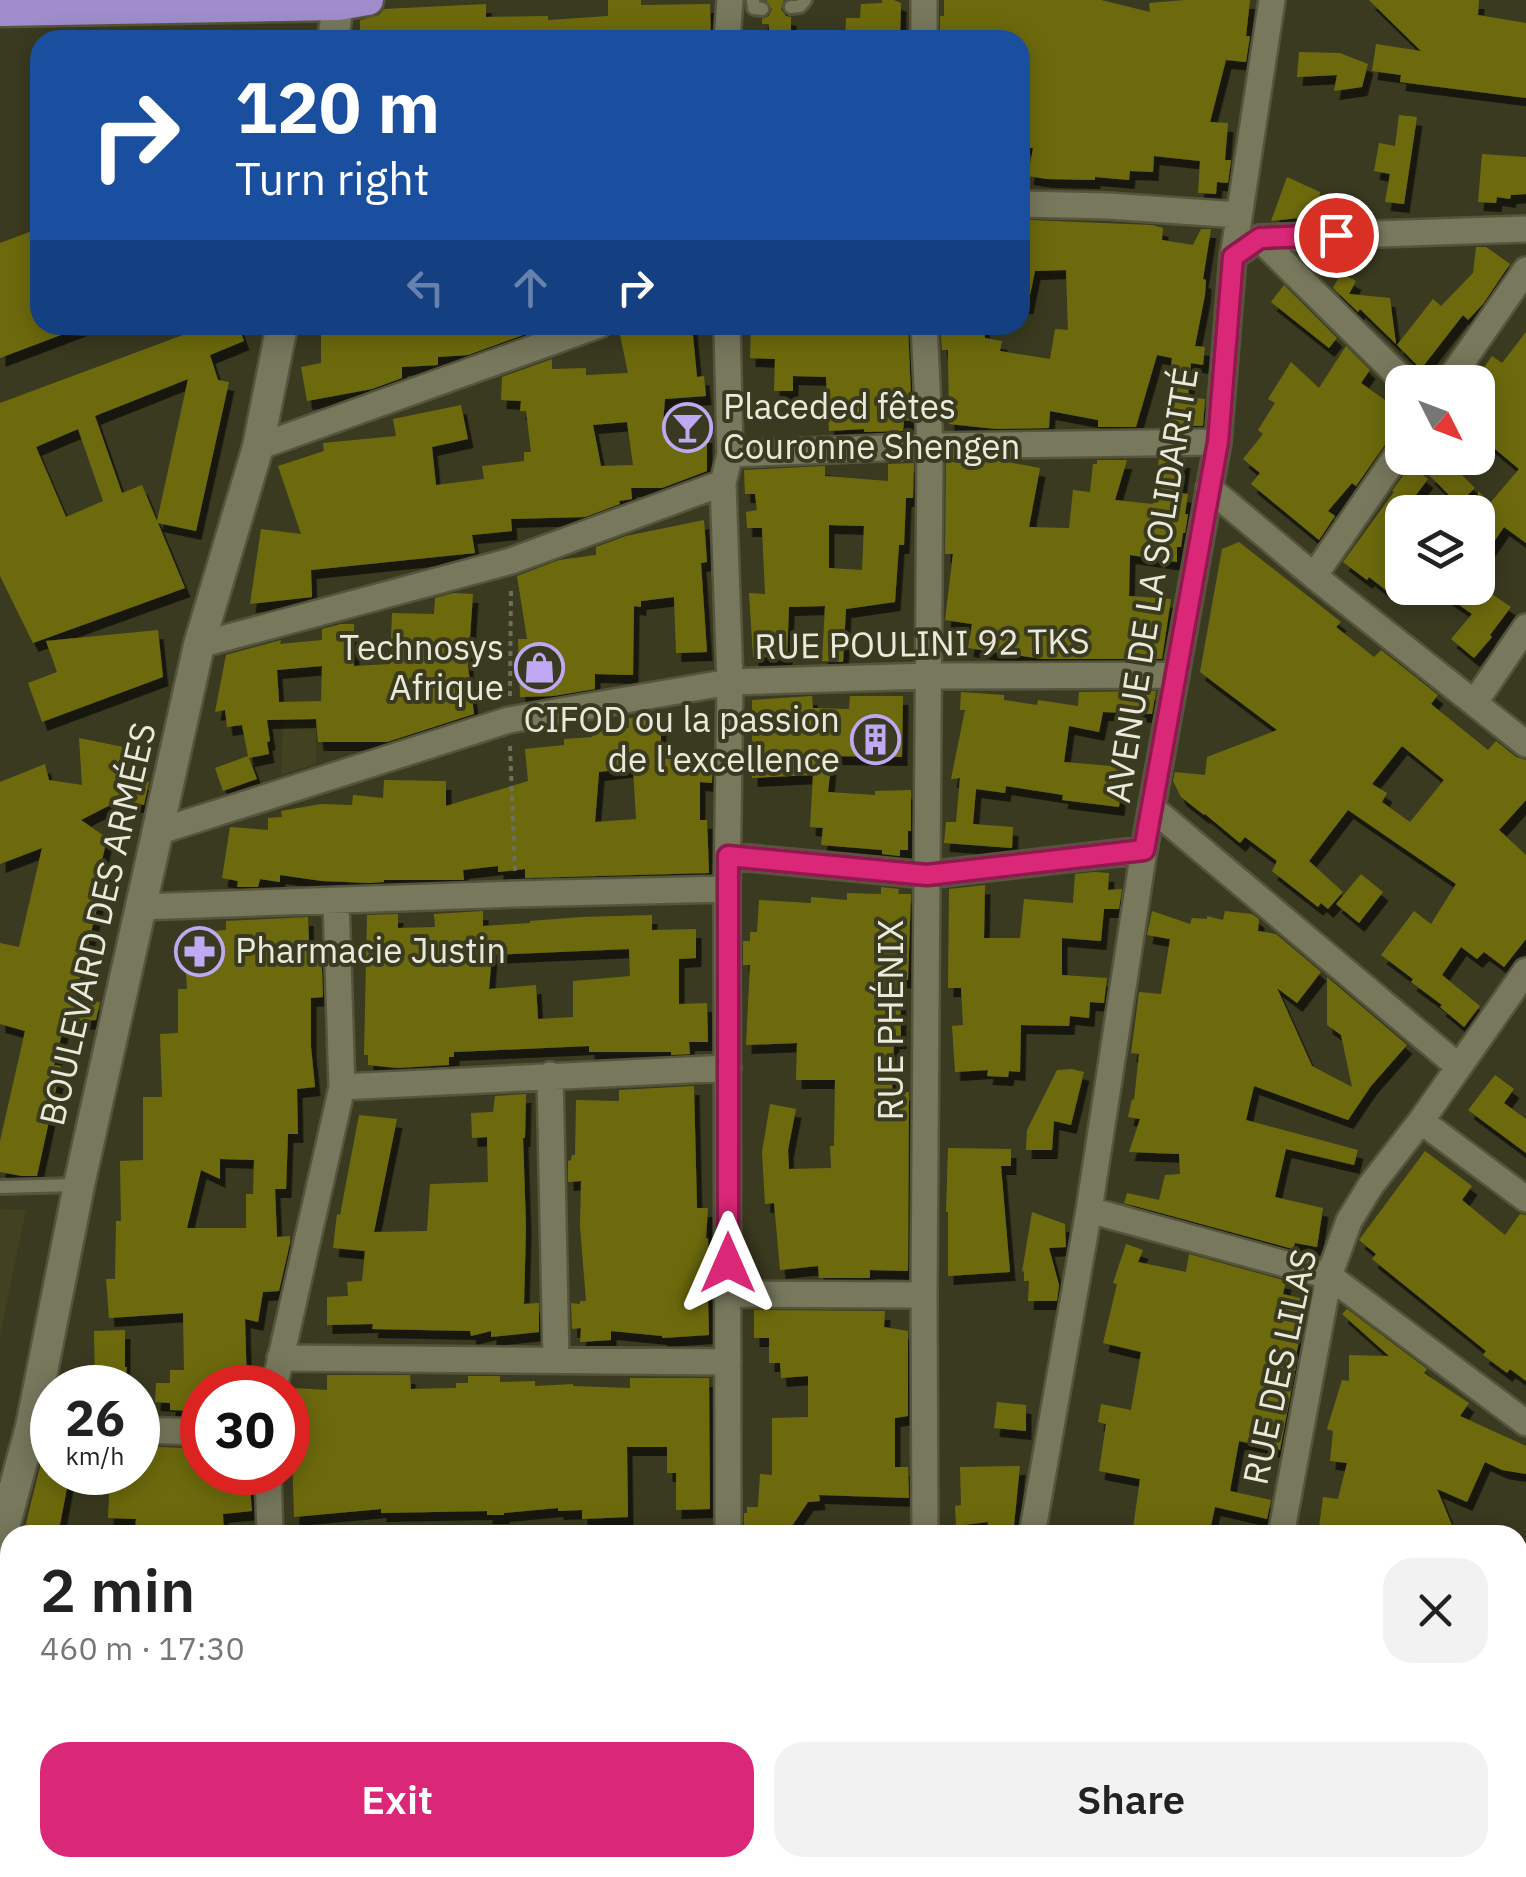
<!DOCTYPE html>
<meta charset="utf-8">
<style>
body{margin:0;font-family:"IBM Plex Sans",sans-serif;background:#f2f2f2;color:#222;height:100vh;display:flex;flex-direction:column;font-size:38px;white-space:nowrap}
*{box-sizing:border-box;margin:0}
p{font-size:32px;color:#767676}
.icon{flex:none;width:55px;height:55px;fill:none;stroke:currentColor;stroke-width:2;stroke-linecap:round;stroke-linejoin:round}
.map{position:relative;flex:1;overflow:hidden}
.drawer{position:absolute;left:0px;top:1525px;width:1528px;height:352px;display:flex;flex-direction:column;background:#fff;border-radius:30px 30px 0 0;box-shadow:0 5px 25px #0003}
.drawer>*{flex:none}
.banner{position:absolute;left:30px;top:30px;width:1000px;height:305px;border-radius:30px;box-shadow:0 5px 25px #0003;background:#1a4fa0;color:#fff;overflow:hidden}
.needle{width:65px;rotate:132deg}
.controls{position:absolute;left:1385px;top:365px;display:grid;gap:20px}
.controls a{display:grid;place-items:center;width:110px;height:110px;border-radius:20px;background:#fff;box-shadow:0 5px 25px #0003;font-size:50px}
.speed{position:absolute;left:30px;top:1365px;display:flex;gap:20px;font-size:50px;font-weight:700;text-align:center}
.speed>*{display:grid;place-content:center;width:130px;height:130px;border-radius:50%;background:#fff;box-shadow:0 5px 25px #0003;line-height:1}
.speed small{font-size:25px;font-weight:400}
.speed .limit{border:15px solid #d22;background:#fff;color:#111}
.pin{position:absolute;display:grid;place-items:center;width:85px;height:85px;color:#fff;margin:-42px;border:5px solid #fff;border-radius:50%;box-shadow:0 2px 10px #0007}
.me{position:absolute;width:110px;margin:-55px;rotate:0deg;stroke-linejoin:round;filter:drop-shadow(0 0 8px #0008)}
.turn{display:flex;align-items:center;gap:35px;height:210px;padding:0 40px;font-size:45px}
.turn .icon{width:130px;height:130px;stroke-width:2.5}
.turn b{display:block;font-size:70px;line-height:85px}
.lanes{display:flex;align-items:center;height:95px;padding:0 40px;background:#0003;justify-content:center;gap:50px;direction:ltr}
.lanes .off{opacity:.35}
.round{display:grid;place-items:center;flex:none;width:105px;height:105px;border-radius:30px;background:#f2f2f2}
.overview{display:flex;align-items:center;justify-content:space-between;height:170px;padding:0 40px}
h1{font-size:60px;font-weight:600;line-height:75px}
.button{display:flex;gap:20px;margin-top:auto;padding:20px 40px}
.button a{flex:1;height:115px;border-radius:30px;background:#db2777;color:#fff;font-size:40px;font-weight:600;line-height:115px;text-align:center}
.button a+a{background:#f2f2f2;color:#222}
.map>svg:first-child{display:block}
.built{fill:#424220}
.building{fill:#6d6b0e;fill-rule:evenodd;filter:url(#shadow)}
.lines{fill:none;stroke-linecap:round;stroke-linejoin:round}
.lane-casing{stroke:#55553e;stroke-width:18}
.street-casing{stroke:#55553e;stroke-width:30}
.secondary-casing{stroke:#55553e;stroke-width:35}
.highway-casing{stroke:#55553e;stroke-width:35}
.path{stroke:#6f7059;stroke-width:4;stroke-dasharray:5 5;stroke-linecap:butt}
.lane{stroke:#77785c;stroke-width:12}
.street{stroke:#77785c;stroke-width:25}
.secondary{stroke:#77785c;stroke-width:30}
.highway{stroke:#a08ecc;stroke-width:30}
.route-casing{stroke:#8e194d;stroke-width:25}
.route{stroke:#db2777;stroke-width:18}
.labels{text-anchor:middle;stroke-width:8;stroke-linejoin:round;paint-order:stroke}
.poi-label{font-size:35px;fill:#e9eada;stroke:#3a3a20;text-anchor:start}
.street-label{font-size:35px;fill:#e9eada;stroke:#3a3a20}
</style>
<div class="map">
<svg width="1526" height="1877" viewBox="0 0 1526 1877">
<defs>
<filter id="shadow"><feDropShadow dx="5.5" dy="9" stdDeviation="0" flood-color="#0009"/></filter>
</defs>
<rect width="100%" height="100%" fill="#3a3a20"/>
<path class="built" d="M283 722 316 725V764L281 775Z
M0 1209 26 1210 0 1335Z"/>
<path class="building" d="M608 0H641V5L710 4 711 40H360V20L379 15 384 9 486 4V17L548 16V20L608 16Z
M766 0H784L781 9 786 16 791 17V36L769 37V24H762V19L769 16 772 9Z
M882 0H894L901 3 900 40H845L846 18H860L861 4 882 3Z
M944 0H1101L1150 12 1149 3 1185 0H1250L1246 36H1250L1246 62 1226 60 1210 122 1228 123 1225 160H1231L1228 183 1217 182 1216 194 1198 193 1200 161 1154 156 1153 172 1130 171 1129 180 1095 177V180L1047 179 1028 176 1033 148 1023 147 1026 79 1020 78V40H945V34H940V16H944Z
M1369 0H1479L1478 15 1526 23V98L1400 82 1401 75 1372 71 1376 44 1421 51Z
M1299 52 1340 53 1368 64 1362 87 1334 91 1337 75 1297 77Z
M1399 115 1417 117 1404 204 1385 202 1390 174 1374 171 1379 143 1395 146Z
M1482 154 1526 157V194L1511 195 1510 199 1497 197 1496 203 1478 202Z
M1287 177 1320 192 1317 216 1271 221Z
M1030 220 1152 225 1163 228 1162 240 1193 245 1201 229H1211L1203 279 1206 280 1205 295 1195 346 1205 347 1203 365 1191 363 1188 397 1205 399 1203 426H1163L1172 358 1157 355 1136 427H1098V420L1050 411 1049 428 996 429 949 424 948 350H942L940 325H984L985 338 1002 341 1000 351 1050 359 1055 329 1068 330 1066 270 1035 271 1028 305H1020V251L1028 253Z
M40 228V325L82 327 0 358V243Z
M1476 247H1486L1510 264 1483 304 1468 320 1463 315 1421 369 1397 345 1433 299 1441 306 1473 273Z
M1341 273 1356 281 1349 294 1390 298 1396 344 1360 309 1358 312 1333 288Z
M1284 285 1337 338 1329 348 1271 302Z
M226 325H238L244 341 210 355 218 380 229 382 196 531 158 523 185 588 33 643 0 576V403L202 328 203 334ZM188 379 157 521 142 485 122 493 95 416ZM78 429 103 501 66 517 36 447Z
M357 325H551L468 355 438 357V365L402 367V378L372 389 307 401 301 367 321 363V327Z
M618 325H692L697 377 704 376 706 396 665 399 662 434H707V471L662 488H631L632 499 619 501 620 504 585 517 511 519 512 531 472 535 475 553 311 570 312 597 250 604 261 529 301 534 278 466 324 451 323 443 396 436 393 419 461 405 468 439 432 447 436 485 484 479 482 466 524 461V452H531L526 411H520L521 401 501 400 502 377 552 359V369L586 368V375L628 373ZM627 422 633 465 601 466 593 425Z
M803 325H908L912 421 904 420 903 431 864 432V429L829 431 826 377 793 376V391H774L775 359 750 358 751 327 803 328Z
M1526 332V543L1504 527 1478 565V491L1490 503 1519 469 1478 435V376L1492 356 1502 363Z
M1346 346 1370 370 1361 383 1402 412V425L1389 439 1356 486 1352 483 1328 511 1335 516 1319 540 1251 484 1260 473 1243 459 1263 434 1258 430 1275 403 1268 399 1291 362 1319 388Z
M1445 458 1475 488 1458 504 1429 475Z
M1159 459H1185L1180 493 1188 494 1185 514H1188L1185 533H1183L1181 547H1177V562L1130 555 1129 596 1171 599 1162 659H1042L968 648 972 624 945 620 953 554H945L946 462 1002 461 1040 468 1029 527 1069 528 1073 490 1090 492 1093 464H1097V460H1127L1115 500 1153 504Z
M914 463 913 498H906L904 545H899L895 602 846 609 843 662 822 661 825 606 789 607 787 657H753L749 593 765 594 762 528H747L746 512 757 510 755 494H745L744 470 825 466V476L888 481V464ZM829 525 864 526 862 570 829 568Z
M1413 467 1428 479 1386 535 1402 548V596L1391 587 1387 591 1369 577 1367 580 1343 562 1394 492 1392 491 1404 474 1406 476Z
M704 520 707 562 701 563 707 652 676 653 674 597 641 601V607L634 606 633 675 595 674V689L553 696 520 697 518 639H527L517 576 559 560 596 555V547L626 536Z
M1239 542 1341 622 1336 627 1374 657 1381 650 1438 695 1431 704 1488 750 1496 741 1516 757 1526 760V800L1499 830 1526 855V939L1504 967 1484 952 1477 959 1461 947 1442 975 1480 1006 1464 1027 1440 1007 1442 1005 1411 982 1413 979 1381 955 1414 911 1431 924 1456 884 1348 810 1309 861 1343 892 1328 909 1321 903 1318 907 1272 871 1277 861 1245 837 1240 843 1205 814 1204 815 1181 797 1173 781 1175 772 1205 775 1207 757 1277 730 1200 672 1222 549ZM1402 746 1444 780 1410 822 1382 802 1387 793 1372 784Z
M1435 588H1483L1511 607 1490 635 1492 637 1474 658 1451 639 1472 614Z
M453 593 473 594 468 666 474 714 387 742H318L316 719 267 720 270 741 267 742 269 754 249 758 257 779 223 791 215 768 248 756 242 725 227 727 225 710 215 712 226 655 281 640 280 644 322 640V629L341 624H354V666L390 664 392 613 434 614 435 598ZM322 666 321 701 279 702 277 670Z
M158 630 163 677 42 722 28 683 57 672 46 641Z
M1156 691 1152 714 1103 712 1099 732 1069 726 1064 762 1123 767 1119 807 1062 800 1063 795 1006 786 1005 793 976 789 973 824 1013 827 1012 848 944 843 946 822H956L960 778 951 779 965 710H960L961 692 1004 695V700L1037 705 1038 700 1078 706 1079 692Z
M812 696 813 708 849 709 850 696H903L902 757 832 756 828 792 875 795V791L911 790V831H908V850H900V856L882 854V850L821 845 823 828 810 827 813 775 752 778V700Z
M629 718 661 719V757L713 754 712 783 700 782V820H707L709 873 525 878V869L498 872V866L463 870 464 880H384V882L369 883 322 881 280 875V882L260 879 258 887H237L238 881 222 878 230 827 268 830V818L282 817 281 811 321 804 352 805 353 795 383 798 384 780 446 781V806L528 781 525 749 564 745V739L592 737V732L629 728ZM633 768 636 819 595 822 599 772Z
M79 738 133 749 127 778 149 782 144 805 118 801 81 820 107 838 101 865 107 866 75 1000 100 1002 96 1020 65 1022 54 1065 61 1066 37 1176H22L0 1172V1141L25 1031 0 1024V943L19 947 42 848 0 864V782L45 764 49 780 82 785Z
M1094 872 1109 873 1108 890 1122 889 1119 909H1104L1101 941 1062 938V975L1107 978 1104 1003 1090 1002 1089 1018 1070 1016 1069 1026 1021 1025 1020 1072 1009 1071 1008 1077 987 1076 988 1070 955 1072 952 1026 963 1025 961 988H948L949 889 985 885 984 938H1020L1024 899 1073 903 1075 874Z
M1361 874 1383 892 1359 923 1336 904Z
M881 887 899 889 898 894H911L908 980 900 979 901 1040H894L892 1092H909L908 1271 870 1270V1278H819L818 1266 780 1270 774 1203 765 1204 762 1152 770 1104 796 1109 788 1150 789 1169 831 1168 830 1146H834L835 1080H796L797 1043 746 1045 750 965H743V941H750V932H757L759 900 811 903V897L847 900V893L881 894Z
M483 911V926L530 923V921L581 917 652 915V930L696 929V958L679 959V1004L707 1003 708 1042H689L690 1054 671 1055V1052H589V1046L454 1052V1057H449V1065L397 1068 368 1065V1055H364L367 915 398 914V928L435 927 434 914ZM629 949 630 976 573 981V1017L538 1019 536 985 489 989 492 955Z
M1152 911 1190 924 1192 918 1207 919V916L1223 920 1225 911 1252 914 1259 919 1258 931 1276 934 1321 972 1297 1003 1277 988 1312 1066 1352 1087 1341 1035 1327 1025V977L1407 1045 1371 1086 1348 1120 1254 1086 1246 1120 1358 1150 1354 1165 1286 1149 1275 1197 1323 1208 1317 1247 1295 1243 1293 1249 1124 1203 1127 1193 1159 1200 1165 1175 1180 1174 1179 1154 1129 1152 1140 1119 1128 1117 1132 1099 1134 1100 1139 1054 1131 1053 1139 992 1161 994 1170 939 1147 935Z
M308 917 309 942 321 941 323 997 311 998V1047L315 1087 297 1089 298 1134H288L286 1189H275L277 1237 290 1236V1243L279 1291 263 1292 258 1322 245 1319 247 1388H202L201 1411 170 1410V1403L155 1402 156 1383H170V1370H184L183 1313 109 1318 106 1279H115L116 1221H121L120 1161 143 1160V1097H162L160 1034 178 1033V989H187L184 933 226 930V921ZM220 1159 254 1160 253 1194H246V1228H187L201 1170 220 1179Z
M1072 1069 1084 1072 1071 1125 1054 1121 1052 1150H1026L1027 1130 1057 1070Z
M1495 1075 1514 1089 1504 1103 1526 1119V1153L1468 1110Z
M694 1086 697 1208H708L706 1238H708L709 1265H707L709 1335 662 1338V1336L611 1331V1340L580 1342 581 1328 572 1329 571 1303 580 1304V1301H586L580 1226 581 1181 568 1182V1161L571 1160 572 1155H575L576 1100 619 1101V1090Z
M526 1094 525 1138H523L526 1227 524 1304 539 1303V1332L491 1337V1331L471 1336 470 1331 372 1329 373 1324 327 1325V1297L348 1296 347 1282 362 1281 365 1251 333 1248 337 1214 340 1215 359 1115 397 1119 374 1232 427 1231 430 1184 488 1182 487 1137 472 1138 471 1113 493 1112 495 1096Z
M948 1148 1011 1149V1166H1001L1010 1272 948 1276V1212H946Z
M1425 1151 1472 1186 1462 1200 1505 1235 1520 1214 1526 1215V1381L1510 1369 1507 1373 1483 1355 1486 1351 1372 1259 1376 1254 1359 1240Z
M1032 1212 1065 1224 1066 1247 1049 1248 1059 1285 1057 1301H1028L1029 1281H1024V1271L1022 1272Z
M1126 1244 1143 1250 1138 1262 1186 1272 1189 1254 1286 1281 1283 1294 1308 1300 1293 1369 1296 1366 1280 1450 1239 1441 1230 1491 1271 1500 1267 1519 1215 1507 1209 1535H1132L1140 1479 1099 1471 1106 1424 1098 1422 1101 1404 1131 1410 1141 1352 1103 1343 1117 1284 1113 1283Z
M1347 1309 1427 1369 1424 1373 1469 1403 1460 1416 1526 1446V1474L1502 1470 1485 1462 1467 1502 1437 1489 1456 1535H1318L1323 1497 1338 1499 1347 1463 1330 1461 1333 1431 1327 1429 1342 1380 1349 1381V1355L1389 1356 1342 1314Z
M754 1310 885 1311 884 1327 908 1331V1416L895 1418V1467H908L909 1498 819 1495 820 1501 808 1502 786 1535H744V1513H747V1507H758L760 1474 772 1475V1418L808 1417V1376L781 1378 780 1363H769V1338H754Z
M125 1330V1367H127L124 1388H95L94 1331Z
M327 1375H410L411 1389 456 1388V1383H468V1376H500V1382L535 1381V1386L573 1384V1386L630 1388V1378H709L710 1509 676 1510V1473H667V1447H627L628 1517 582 1519V1510L558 1511V1508L504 1513V1515H487V1511L381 1513V1509L294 1517 292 1453 295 1388 327 1390Z
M997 1402 1026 1405V1431L994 1428Z
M49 1431H52V1472H70L58 1535H23Z
M138 1446 186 1448V1451L202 1448V1472H221V1479L249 1477 252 1511 223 1514 224 1535H188V1530L135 1531 136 1519 108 1518 110 1472H138Z
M1020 1466 1013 1535H987L988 1522 956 1526 955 1506 961 1505 960 1467Z"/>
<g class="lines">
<defs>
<path id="lane" d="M753 0 754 8 762 9
M791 7 800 6 805 0
M0 1187 77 1185"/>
<path id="street" d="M727 40 730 0
M924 40V0
M1020 204 1108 206 1239 215
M1259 238 1405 382
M1233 257 1259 238 1526 229
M727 325 730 454 723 483 730 682 727 889 728 1535
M924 325 930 446 924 1295 925 1535
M1448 382 1526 270
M258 447 599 325
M730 454 930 446 1218 442
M1209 488 1314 576 1526 744
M1314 576 1402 448
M199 645 511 561 723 483
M1475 702 1526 627
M1152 808 1459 1067
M157 832 509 720 730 682 930 676 1176 675
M728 856 927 875 1144 850
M141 907 515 894 727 889
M550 1075 556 1360
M342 1087 728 1068
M1421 1121 1526 1199
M1089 1210 1329 1276 1526 1423
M728 1294 924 1295
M280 1358 728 1362
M274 1388 342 1087 336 901
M138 1430 202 1432
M268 1472 270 1535
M1032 1535 1089 1210 1144 850 1218 442 1233 257 1272 0
M1281 1535 1329 1276 1349 1221 1371 1185 1421 1121 1526 971
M1518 1701 1526 1704
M0 1726H10
M445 1868 446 1877
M1374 1868 1412 1877
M232 1877V1868
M574 1877 578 1868
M729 1877V1868
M989 1877 991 1868"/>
<path id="secondary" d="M333 40 338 5
M0 1542 31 1427 79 1185 199 645 258 447 282 325
M0 1833 10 1841
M43 1868 55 1877"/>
<path id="highway" d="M0 11 338 5 368 0"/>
</defs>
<use href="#lane" class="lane-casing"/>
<use href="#street" class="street-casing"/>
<use href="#secondary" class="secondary-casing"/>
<use href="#highway" class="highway-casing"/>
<path class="path" d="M510 696 511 586
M510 746 515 871"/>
<use href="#lane" class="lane"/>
<use href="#street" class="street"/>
<use href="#secondary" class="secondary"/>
<use href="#highway" class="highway"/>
</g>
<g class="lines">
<defs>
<path id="route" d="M728 1263V856L927 875 1144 850 1218 442 1233 257 1260 238 1336 235"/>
</defs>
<use href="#route" class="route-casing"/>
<use href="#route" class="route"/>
</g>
<defs>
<symbol id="bar-ring" viewBox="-11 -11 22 22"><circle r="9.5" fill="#3a3a20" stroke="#bfa9f4" stroke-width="1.5"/><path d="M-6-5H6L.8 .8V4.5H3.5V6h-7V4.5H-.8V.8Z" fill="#bfa9f4"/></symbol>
<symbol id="shop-ring" viewBox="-11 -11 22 22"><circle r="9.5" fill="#3a3a20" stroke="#bfa9f4" stroke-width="1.5"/><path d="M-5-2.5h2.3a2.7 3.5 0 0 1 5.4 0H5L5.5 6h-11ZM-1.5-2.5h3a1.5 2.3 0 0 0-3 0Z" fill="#bfa9f4"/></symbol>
<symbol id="building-ring" viewBox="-11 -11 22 22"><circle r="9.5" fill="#3a3a20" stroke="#bfa9f4" stroke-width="1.5"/><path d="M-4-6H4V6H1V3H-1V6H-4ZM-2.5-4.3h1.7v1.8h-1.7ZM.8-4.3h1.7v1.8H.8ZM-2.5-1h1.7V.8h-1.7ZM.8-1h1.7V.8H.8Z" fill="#bfa9f4"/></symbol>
<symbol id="pharmacy-ring" viewBox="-11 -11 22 22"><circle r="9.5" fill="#3a3a20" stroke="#bfa9f4" stroke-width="1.5"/><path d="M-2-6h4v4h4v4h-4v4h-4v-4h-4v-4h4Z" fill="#bfa9f4"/></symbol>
</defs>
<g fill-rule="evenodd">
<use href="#bar-ring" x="660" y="400" width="55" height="55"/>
<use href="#shop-ring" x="512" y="640" width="55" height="55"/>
<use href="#building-ring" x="848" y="712" width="55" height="55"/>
<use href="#pharmacy-ring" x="172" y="924" width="55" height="55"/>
</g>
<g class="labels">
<g class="poi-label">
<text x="723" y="419">Placeded fêtes<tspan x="723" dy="40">Couronne Shengen</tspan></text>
<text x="504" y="660" text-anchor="end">Technosys<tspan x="504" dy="40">Afrique</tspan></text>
<text x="840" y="732" text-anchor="end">CIFOD ou la passion<tspan x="840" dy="40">de l'excellence</tspan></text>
<text x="235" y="963">Pharmacie Justin</text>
</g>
<g class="street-label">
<text transform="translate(1152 585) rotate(-81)" y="12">AVENUE DE LA SOLIDARITÉ</text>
<text transform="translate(922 644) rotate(-1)" y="12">RUE POULINI 92 TKS</text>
<text transform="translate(98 924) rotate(-77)" y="12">BOULEVARD DES ARMÉES</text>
<text transform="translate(891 1020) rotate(-90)" y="12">RUE PHÉNIX</text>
<text transform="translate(1280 1367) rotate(-78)" y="12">RUE DES LILAS</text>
</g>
</g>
</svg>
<div class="controls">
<a><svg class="needle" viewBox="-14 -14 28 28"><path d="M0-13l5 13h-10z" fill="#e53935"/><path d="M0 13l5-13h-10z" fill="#767676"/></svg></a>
<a><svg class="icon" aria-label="layers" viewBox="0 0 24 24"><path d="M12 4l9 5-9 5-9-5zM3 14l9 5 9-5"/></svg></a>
</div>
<div class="speed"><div>26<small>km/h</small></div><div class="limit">30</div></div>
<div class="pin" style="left:1336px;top:235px;background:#d93025"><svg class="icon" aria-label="arrive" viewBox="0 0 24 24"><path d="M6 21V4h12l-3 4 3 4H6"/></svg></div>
<svg class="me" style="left:728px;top:1263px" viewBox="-20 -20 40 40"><path d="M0-17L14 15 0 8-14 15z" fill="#db2777" stroke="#fff" stroke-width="4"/></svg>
<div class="banner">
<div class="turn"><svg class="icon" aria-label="right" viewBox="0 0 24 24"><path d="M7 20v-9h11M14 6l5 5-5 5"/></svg><div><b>120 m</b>Turn right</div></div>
<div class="lanes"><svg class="icon off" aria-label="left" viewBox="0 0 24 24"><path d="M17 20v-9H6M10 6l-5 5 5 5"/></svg><svg class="icon off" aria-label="ahead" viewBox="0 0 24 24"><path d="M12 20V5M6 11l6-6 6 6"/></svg><svg class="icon" aria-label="right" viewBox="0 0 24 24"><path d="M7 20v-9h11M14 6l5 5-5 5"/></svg></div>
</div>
<section class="drawer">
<div class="overview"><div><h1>2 min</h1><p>460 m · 17:30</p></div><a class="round"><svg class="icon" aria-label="close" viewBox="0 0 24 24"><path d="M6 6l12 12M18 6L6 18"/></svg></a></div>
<div class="button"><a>Exit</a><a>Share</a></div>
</section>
</div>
